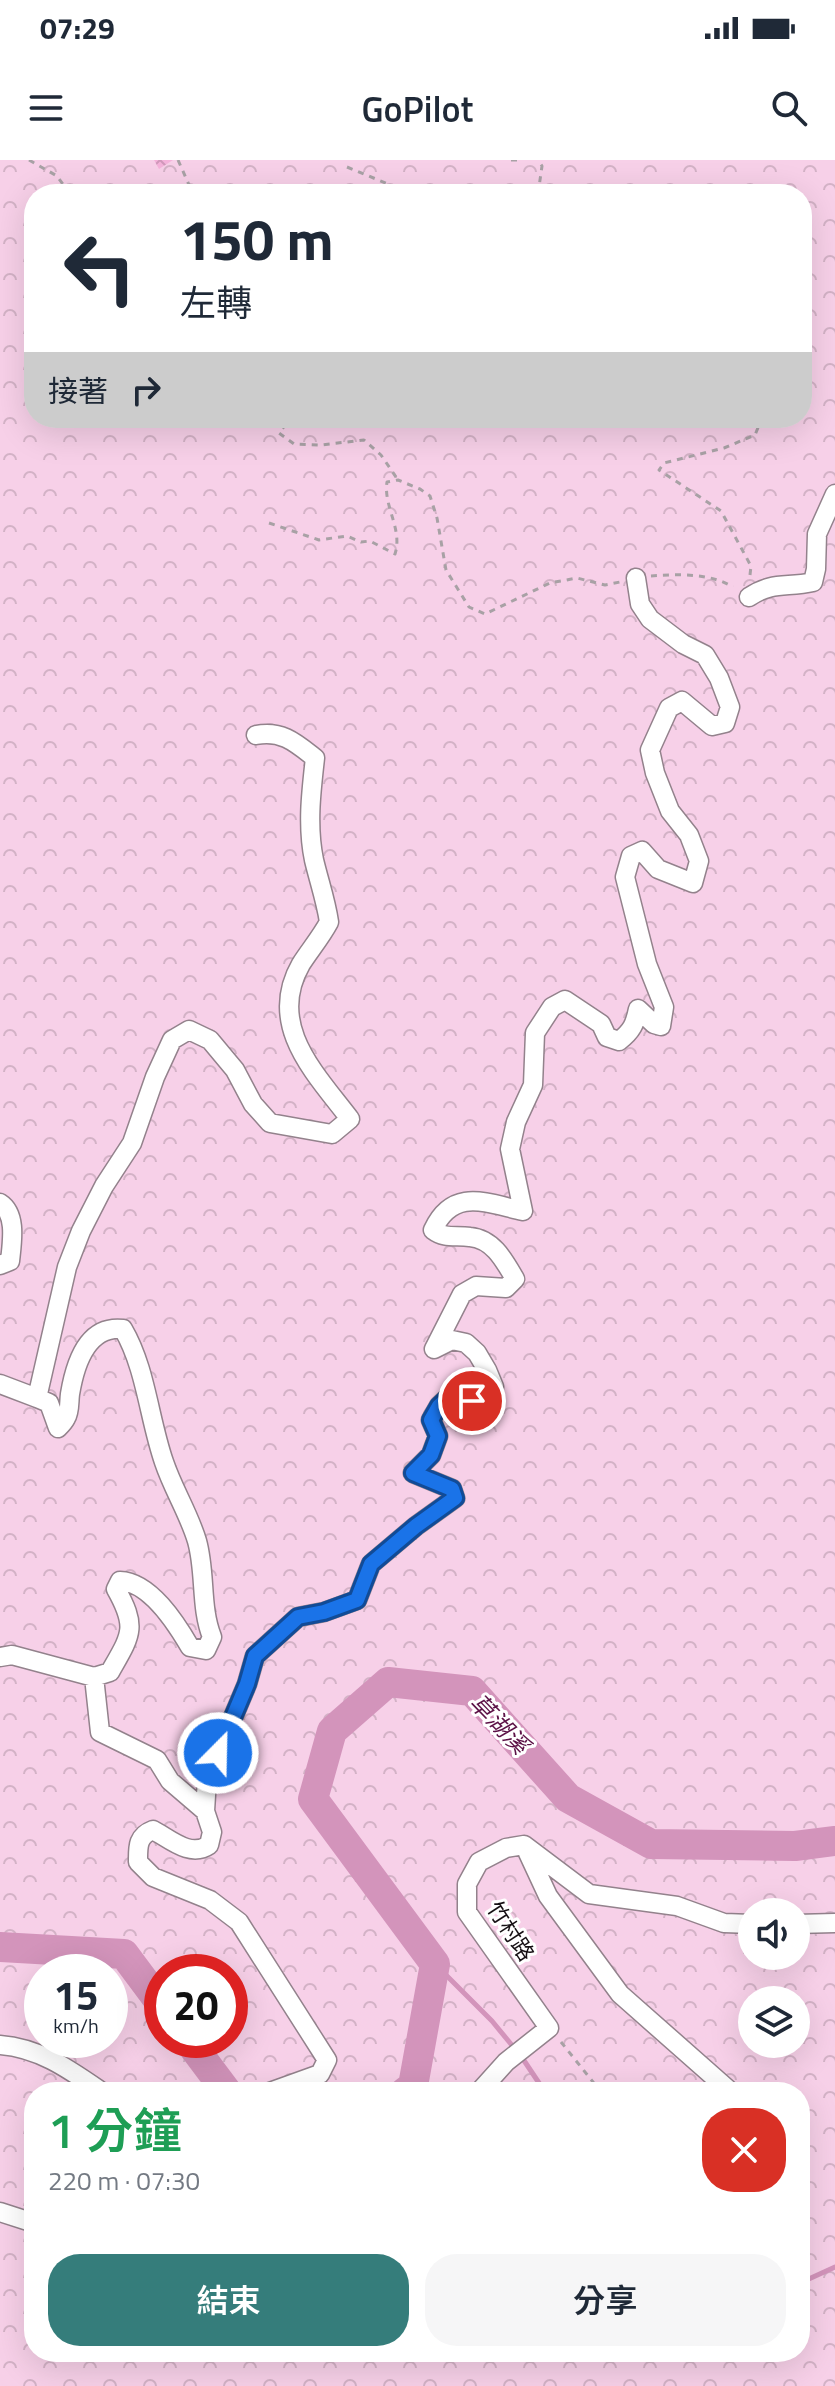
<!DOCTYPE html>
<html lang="zh-TW">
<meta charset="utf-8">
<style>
body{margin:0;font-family:"Titillium Web","Noto Sans TC",sans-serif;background:#f6f6f7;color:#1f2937;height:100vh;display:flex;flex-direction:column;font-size:30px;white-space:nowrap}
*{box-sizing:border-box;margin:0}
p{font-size:26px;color:#747a83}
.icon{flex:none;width:44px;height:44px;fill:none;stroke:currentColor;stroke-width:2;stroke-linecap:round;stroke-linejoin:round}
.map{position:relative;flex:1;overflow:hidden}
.drawer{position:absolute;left:24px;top:1922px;width:786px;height:280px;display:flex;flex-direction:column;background:#fff;border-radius:32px;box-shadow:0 8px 32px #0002}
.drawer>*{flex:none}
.guide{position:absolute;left:24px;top:24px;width:788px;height:244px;border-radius:32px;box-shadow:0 8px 32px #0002;background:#fff;color:#1f2937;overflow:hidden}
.tools{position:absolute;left:738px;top:1738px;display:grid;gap:16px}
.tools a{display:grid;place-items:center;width:72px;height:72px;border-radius:50%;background:#fff;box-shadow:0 8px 32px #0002;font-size:40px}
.speed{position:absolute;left:24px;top:1794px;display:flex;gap:16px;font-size:40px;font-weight:700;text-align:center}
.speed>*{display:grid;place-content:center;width:104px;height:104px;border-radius:50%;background:#fff;box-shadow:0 8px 32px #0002;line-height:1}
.speed small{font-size:20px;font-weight:400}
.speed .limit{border:12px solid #d22;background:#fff;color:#111}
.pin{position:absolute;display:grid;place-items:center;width:68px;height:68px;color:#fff;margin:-34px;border:4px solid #fff;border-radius:50%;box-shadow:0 2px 8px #0007}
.me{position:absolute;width:88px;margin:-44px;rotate:23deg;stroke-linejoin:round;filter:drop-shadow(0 0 6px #0008)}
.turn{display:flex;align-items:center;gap:28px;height:168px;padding:0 24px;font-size:36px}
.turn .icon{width:104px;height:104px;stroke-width:2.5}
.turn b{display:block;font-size:56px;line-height:68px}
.then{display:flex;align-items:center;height:76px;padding:0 24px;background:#0003;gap:16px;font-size:30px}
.round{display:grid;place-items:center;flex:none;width:84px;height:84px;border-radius:32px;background:#f6f6f7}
.headline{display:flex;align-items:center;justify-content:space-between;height:136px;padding:0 24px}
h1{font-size:48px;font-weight:600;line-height:60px;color:#1e9e55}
.primary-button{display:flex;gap:16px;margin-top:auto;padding:16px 24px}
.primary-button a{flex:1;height:92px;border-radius:32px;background:#357d7b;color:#fff;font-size:32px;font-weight:600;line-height:92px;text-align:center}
.primary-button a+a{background:#f6f6f7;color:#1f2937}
.status{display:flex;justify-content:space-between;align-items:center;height:56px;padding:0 40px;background:#fff;direction:ltr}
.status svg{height:22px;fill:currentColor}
header{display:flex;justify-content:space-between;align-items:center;height:104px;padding:0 24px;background:#fff;font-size:36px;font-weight:600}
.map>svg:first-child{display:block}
.forest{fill:url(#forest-crowns);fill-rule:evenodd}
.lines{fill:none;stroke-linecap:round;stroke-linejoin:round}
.stream{stroke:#d394bb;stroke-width:5}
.river{stroke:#d394bb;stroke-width:30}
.building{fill:url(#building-cross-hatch)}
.minor-casing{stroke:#93828c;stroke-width:21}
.path{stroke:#a8a1a5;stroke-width:3;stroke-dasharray:6 6;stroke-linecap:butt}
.minor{stroke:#fff;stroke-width:18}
.route-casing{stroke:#114b97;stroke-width:20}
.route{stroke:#1a73e8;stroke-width:14}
.labels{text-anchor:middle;stroke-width:6;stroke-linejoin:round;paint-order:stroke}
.street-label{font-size:22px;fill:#161014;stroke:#fff}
.water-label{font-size:24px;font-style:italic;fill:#5c1247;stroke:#fff}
</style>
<div class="status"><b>07:29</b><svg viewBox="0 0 49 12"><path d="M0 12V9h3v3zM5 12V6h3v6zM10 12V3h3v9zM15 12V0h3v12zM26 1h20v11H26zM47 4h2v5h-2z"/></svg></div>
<header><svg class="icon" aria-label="menu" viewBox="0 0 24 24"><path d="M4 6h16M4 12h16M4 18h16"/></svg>GoPilot<svg class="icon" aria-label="search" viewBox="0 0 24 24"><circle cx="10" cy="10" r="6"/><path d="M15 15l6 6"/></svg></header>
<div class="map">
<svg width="835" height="2226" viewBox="0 0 835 2226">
<defs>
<pattern id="forest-crowns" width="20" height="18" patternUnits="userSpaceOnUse" patternTransform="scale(2)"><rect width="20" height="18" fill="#f7d0e8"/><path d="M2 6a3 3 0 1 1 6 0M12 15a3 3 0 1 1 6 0" fill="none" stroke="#d3b2c6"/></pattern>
<pattern id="building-cross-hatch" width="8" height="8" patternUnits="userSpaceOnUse" patternTransform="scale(2)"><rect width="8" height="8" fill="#f4b2da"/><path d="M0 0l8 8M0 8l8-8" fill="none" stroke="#d098ba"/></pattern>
</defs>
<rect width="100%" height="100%" fill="#fef6fa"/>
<path class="forest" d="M0 0H835V2226H0ZM34 34H802V258H34ZM752 1752H796V1796H752ZM42 1812H110V1880H42ZM162 1812H230V1880H162ZM752 1840H796V1884H752ZM34 1932H800V2192H34Z"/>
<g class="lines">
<path class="stream" d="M435 1804 492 1861 515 1889
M521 1896 545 1932
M800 2123 835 2107"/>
<path class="river" d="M0 1787 124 1794 162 1845
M188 1880 227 1932
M405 1932 413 1926 435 1804 313 1639 332 1571 388 1522 472 1531 568 1638 651 1684 795 1686 835 1681"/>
</g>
<path class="building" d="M154 0H173L159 9Z"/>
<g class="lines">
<defs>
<path id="minor" d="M749 437C773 421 786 428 813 422L816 409 817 374 835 334
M0 1043C17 1054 12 1082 10 1101L0 1105
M0 1224 37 1238 67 1107 81 1071 104 1026 132 983 155 917 172 880 189 870 210 880 235 910 253 944 270 963 332 974 350 959C315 913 266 865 301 804 310 790 321 777 329 762 326 741 319 721 314 700 307 666 311 633 315 598 296 583 282 570 256 575
M37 1238 49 1243 58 1268C61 1265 64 1262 66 1258 70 1252 69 1241 70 1234 75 1204 87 1165 123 1169 146 1208 149 1259 164 1302 173 1329 189 1354 197 1381 206 1413 200 1447 212 1477L206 1490 190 1487C176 1463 150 1422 120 1421L116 1429C138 1468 131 1475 110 1512L94 1517
M0 1497 12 1495 94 1517 100 1572 157 1600 170 1621 205 1651 212 1672 209 1685C190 1698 170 1679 153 1670 137 1676 138 1687 138 1702L153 1717 210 1740 239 1762 327 1900 320 1914 270 1932
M205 1651 207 1619 247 1524 255 1496 298 1457 324 1452 357 1440 371 1404 416 1366 455 1338 452 1329 413 1313 431 1295 438 1276 431 1260 439 1246 456 1230 489 1248 494 1227 487 1210 477 1193 466 1183 452 1180 434 1189 462 1134 476 1126 506 1128 515 1119C504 1100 493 1079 470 1077 455 1075 445 1079 433 1070 453 1027 486 1043 523 1051L510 989 516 962 533 925 535 873 552 847 565 840 601 864 607 877 619 881C632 871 635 864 638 849L654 864 661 866 664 847 647 804 625 717 631 696 642 691 658 709 693 723 699 701 689 675 670 651 655 613 650 590 669 548 682 541 712 566 725 563 730 547 719 518 705 495 683 484 650 459 640 444 636 418
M528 1693 548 1736 620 1834 731 1932
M796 1764 835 1763
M0 1885C40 1888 70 1910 102 1932
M479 1932 506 1902 549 1868 467 1752V1724L479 1702 506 1688 524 1685 589 1734 677 1746 724 1763 752 1764
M0 2052 34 2063"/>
</defs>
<use href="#minor" class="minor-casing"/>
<path class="path" d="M29 0 57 16 70 34
M178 0 193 34
M511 0H517
M347 7 412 34
M107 34C124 22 136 26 153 34
M538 34 542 6 538 0
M296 258 289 260 279 273 294 284 321 285 364 280 381 295 398 320
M269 363 319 380 347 376 361 382 370 381 395 394C403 369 383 346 387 322L398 320 420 329 430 336 437 358 446 410 469 447 485 454 550 423 577 418 605 425 620 422
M750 415 751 406 721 351 659 310 664 303 724 288 755 275 762 258
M651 416C679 414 710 413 733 427
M561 1882 601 1932"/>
<use href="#minor" class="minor"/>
</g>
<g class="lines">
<defs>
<path id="route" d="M218 1593 247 1524 255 1496 298 1457 324 1452 357 1440 371 1404 416 1366 455 1338 452 1329 413 1313 431 1295 438 1276 431 1260 439 1246 456 1230 472 1241"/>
</defs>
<use href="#route" class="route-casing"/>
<use href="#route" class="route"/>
</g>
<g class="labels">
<g class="street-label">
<text transform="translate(511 1771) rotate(57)" y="8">竹村路</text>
</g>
<g class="water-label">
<text transform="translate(499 1564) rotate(46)" y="8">草湖溪</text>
</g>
</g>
</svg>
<div class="tools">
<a><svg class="icon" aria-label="sound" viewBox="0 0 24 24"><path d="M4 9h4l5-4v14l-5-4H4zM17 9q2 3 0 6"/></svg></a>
<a><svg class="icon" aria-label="layers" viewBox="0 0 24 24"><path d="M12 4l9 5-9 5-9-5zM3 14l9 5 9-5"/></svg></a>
</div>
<div class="speed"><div>15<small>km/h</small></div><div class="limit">20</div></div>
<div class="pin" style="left:472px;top:1241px;background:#d93025"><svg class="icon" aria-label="arrive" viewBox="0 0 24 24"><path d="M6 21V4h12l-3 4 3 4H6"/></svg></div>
<svg class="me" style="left:218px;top:1593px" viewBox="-20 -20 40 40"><circle r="17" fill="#1a73e8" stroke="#fff" stroke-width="3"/><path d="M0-11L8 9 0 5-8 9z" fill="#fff"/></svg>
<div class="guide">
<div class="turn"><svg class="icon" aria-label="left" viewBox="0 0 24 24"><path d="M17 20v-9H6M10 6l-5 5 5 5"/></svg><div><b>150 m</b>左轉</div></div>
<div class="then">接著<svg class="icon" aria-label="right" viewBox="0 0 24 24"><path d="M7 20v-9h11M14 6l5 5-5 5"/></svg></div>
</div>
<section class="drawer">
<div class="headline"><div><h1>1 分鐘</h1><p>220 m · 07:30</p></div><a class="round" style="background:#d93025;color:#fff"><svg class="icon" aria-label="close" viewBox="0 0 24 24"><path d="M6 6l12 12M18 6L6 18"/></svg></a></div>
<div class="primary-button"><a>結束</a><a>分享</a></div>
</section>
</div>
